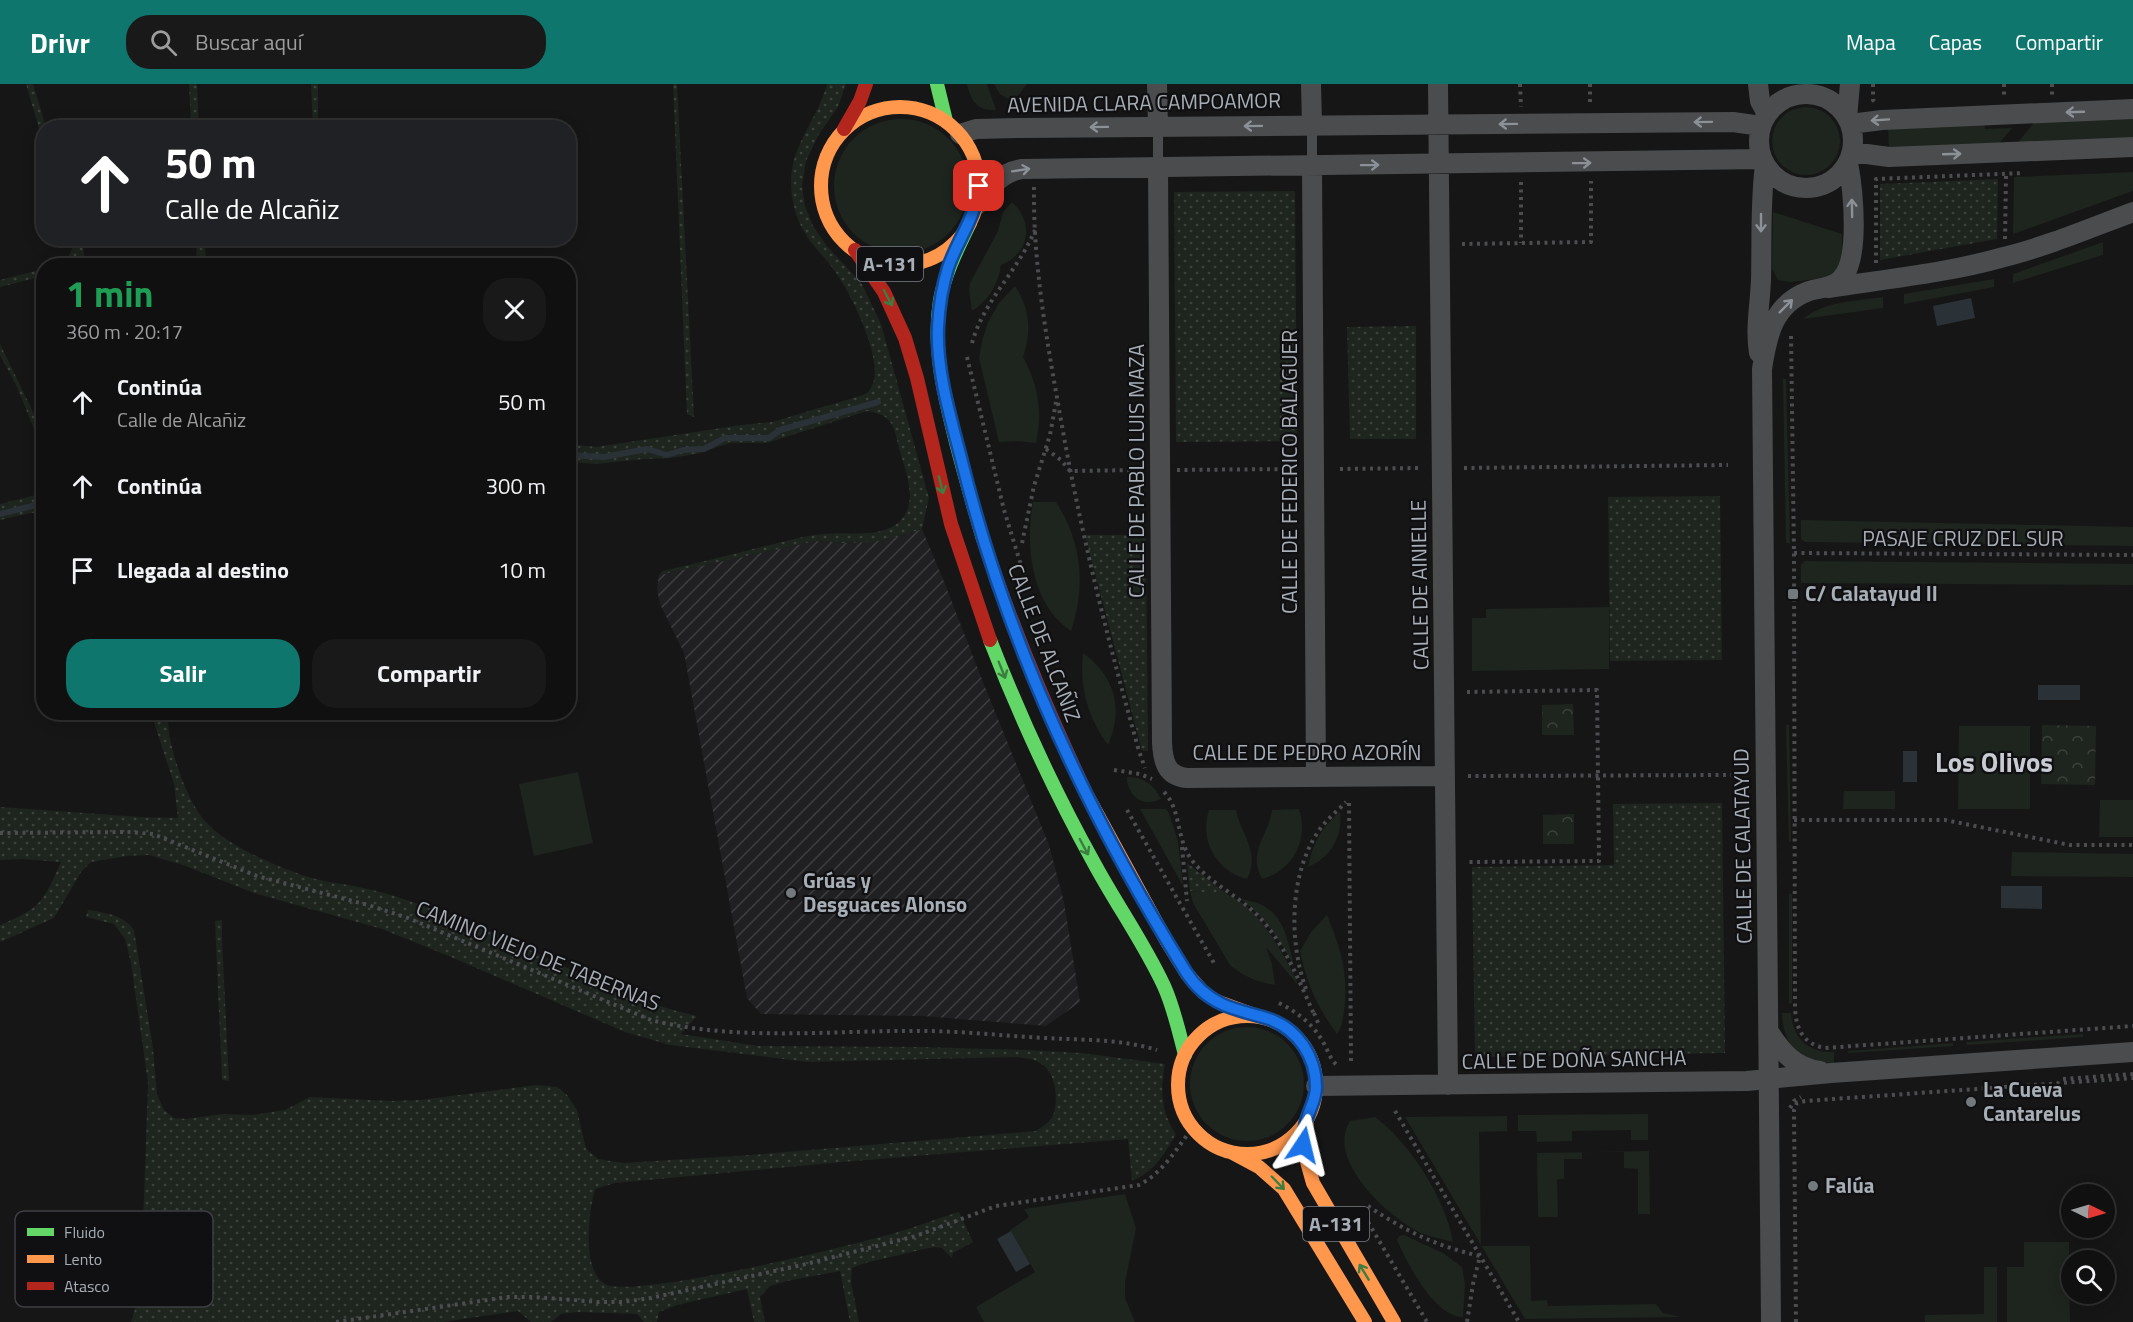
<!DOCTYPE html>
<html lang="es">
<meta charset="utf-8">
<style>
body{margin:0;font-family:"Titillium Web",sans-serif;background:#191919;color:#f1f3f6;height:100vh;display:flex;flex-direction:column;font-size:22px;white-space:nowrap}
*{box-sizing:border-box;margin:0}
p{font-size:20px;color:#9c9d9f}
.icon{flex:none;width:33px;height:33px;fill:none;stroke:currentColor;stroke-width:2;stroke-linecap:round;stroke-linejoin:round}
.map{position:relative;flex:1;overflow:hidden}
.details{position:absolute;left:36px;top:174px;width:540px;height:462px;display:flex;flex-direction:column;background:#101010;border-radius:24px;box-shadow:0 3px 15px #0003,0 0 0 2px #303030}
.details>*{flex:none}
.guide{position:absolute;left:36px;top:36px;width:540px;height:126px;border-radius:24px;box-shadow:0 3px 15px #0003,0 0 0 2px #303030;background:#202124;color:#fff;overflow:hidden}
.needle{width:39px;rotate:95deg}
.fabs{position:absolute;left:2061px;top:1100px;display:grid;gap:12px}
.fabs a{display:grid;place-items:center;width:54px;height:54px;border-radius:50%;background:#101010;box-shadow:0 3px 15px #0003,0 0 0 2px #303030;font-size:30px}
.pin{position:absolute;display:grid;place-items:center;width:51px;height:51px;color:#fff;margin:-26px;border-radius:12px;box-shadow:0 3px 9px #0006}
.me{position:absolute;width:66px;margin:-33px;rotate:10deg;stroke-linejoin:round;filter:drop-shadow(0 0 4px #0008)}
.turn{display:flex;align-items:center;gap:21px;height:126px;padding:0 30px;font-size:27px}
.turn .icon{width:78px;height:78px;stroke-width:2.5}
.turn b{display:block;font-size:42px;line-height:51px}
.round{display:grid;place-items:center;flex:none;width:63px;height:63px;border-radius:24px;background:#191919}
.summary{display:flex;align-items:center;justify-content:space-between;height:102px;padding:0 30px}
h1{font-size:36px;font-weight:700;line-height:45px;color:#1e9e55}
.button{display:flex;gap:12px;margin-top:auto;padding:12px 30px}
.button a{flex:1;height:69px;border-radius:24px;background:#0f766e;color:#fff;font-size:24px;font-weight:700;line-height:69px;text-align:center}
.button a+a{background:#191919;color:#f1f3f6}
ul{padding:0;list-style:none}
li{display:flex;align-items:center;gap:18px;height:84px;padding:0 30px}
li div{flex:1}
li b{display:block;font-size:22px}
li em{font-style:normal}
header{display:flex;align-items:center;gap:36px;box-sizing:border-box;height:84px;padding:0 30px;background:#0f766e;color:#fff}
header strong{font-size:28px}
nav{display:flex;gap:33px;margin-inline-start:auto;font-size:21px}
.search{width:420px;height:54px;background:#191919;display:flex;align-items:center;gap:15px;box-sizing:border-box;padding:0 21px;border-radius:24px;color:#9c9d9f;font-size:22px}
.map>svg:first-child{display:block}
.industrial{fill:url(#industrial-furrows)}
.grass{fill:url(#grass-dots)}
.park{fill:url(#park-crowns)}
.garden{fill:#1e241e}
.water{fill:#2a3237}
.lines{fill:none;stroke-linecap:round;stroke-linejoin:round}
.stream{stroke:#2a3237;stroke-width:6}
.path{stroke:#4c4d50;stroke-width:4;stroke-dasharray:3 4.5;stroke-linecap:butt}
.lane{stroke:#4a4c4e;stroke-width:10}
.street{stroke:#4a4c4e;stroke-width:20}
.fast{stroke:#63d668;stroke-width:14}
.slow{stroke:#ff974d;stroke-width:14}
.jam{stroke:#b3261e;stroke-width:14}
.oneway{stroke:#8b9197}
.oneway2{stroke:#3e7d41}
.route-casing{stroke:#114b97;stroke-width:15}
.route{stroke:#1a73e8;stroke-width:10}
.poi-dot{fill:#74797e;stroke:#101012;stroke-width:2}
.labels{text-anchor:middle;stroke-width:4.5;stroke-linejoin:round;paint-order:stroke}
.shield{fill:#101012;stroke:#7a7f85;stroke-width:1.5}
.shield-label{font-size:20px;font-weight:bold;fill:#a7aeb6}
.street-label{font-size:21px;fill:#a7aeb6;stroke:#101012}
.poi-label{font-size:21px;font-weight:bold;fill:#a7aeb6;stroke:#101012;text-anchor:start}
.district-label{font-size:27px;font-weight:bold;fill:#c8ccd2;stroke:#101012}
.key{fill:#101012;stroke:#3d3f43;stroke-width:1.5}
.key-label{font-size:16px;fill:#a7aeb6}
</style>
<header>
<strong>Drivr</strong>
<div class="search"><svg class="icon" aria-label="search" viewBox="0 0 24 24"><circle cx="10" cy="10" r="6"/><path d="M15 15l6 6"/></svg>Buscar aquí</div>
<nav><a>Mapa</a><a>Capas</a><a>Compartir</a></nav>
</header>
<div class="map">
<svg width="2133" height="1238" viewBox="0 0 2133 1238">
<defs>
<pattern id="industrial-furrows" width="10" height="10" patternUnits="userSpaceOnUse" patternTransform="scale(1.5)"><rect width="10" height="10" fill="#202022"/><path d="M-1 1l2-2M0 10L10 0M9 11l2-2" fill="none" stroke="#3e3e40"/></pattern>
<pattern id="grass-dots" width="8" height="8" patternUnits="userSpaceOnUse" patternTransform="scale(1.5)"><rect width="8" height="8" fill="#1e241e"/><path d="M2 2h.1M6 6h.1" fill="none" stroke="#3c413c" stroke-width="1.8" stroke-linecap="round"/></pattern>
<pattern id="park-crowns" width="20" height="18" patternUnits="userSpaceOnUse" patternTransform="scale(1.5)"><rect width="20" height="18" fill="#1e241e"/><path d="M2 6a3 3 0 1 1 6 0M12 15a3 3 0 1 1 6 0" fill="none" stroke="#3c413c"/></pattern>
</defs>
<rect width="100%" height="100%" fill="#161616"/>
<path class="industrial" d="M922 445 943 495 983 598 1049 761 1064 818 1080 918 1046 942 923 932 761 930 747 914 684 569 660 520 657 505 659 491 816 457 843 459 890 455Z"/>
<path class="grass" d="M26 0H33L46 43 44 44 43 58Z
M189 0H197L199 43H191Z
M311 0H318V43H313Z
M673 0H677L694 333 687 330Z
M827 0H846L838 23 819 50 806 77 802 102 805 122 813 142 827 162 862 200 881 240 929 414 922 445 890 455 871 458 843 459 816 457 659 491 663 487C697 479 731 471 765 462 785 458 804 451 824 450 847 447 880 455 899 438 920 419 905 386 899 364 894 342 892 330 867 327L767 359H730L696 370 671 374 644 375 596 380 569 378 568 360 596 363 741 341 772 338 863 311C866 309 869 308 870 305 888 282 850 207 834 186 825 173 811 161 803 146 797 135 794 124 792 112 785 65 816 41 827 0Z
M1998 95 1997 155 1880 176V100Z
M1295 107 1297 357 1176 358 1174 108Z
M73 155H81C90 183 78 182 54 181 67 176 74 169 73 155Z
M196 155H205L206 181H197Z
M43 185V192L0 203V196Z
M1416 242V355H1350L1347 243Z
M0 260 36 334 43 353V367L17 303 0 271Z
M43 407V428L31 429 0 436V420L40 410Z
M1720 412 1722 576 1610 577 1608 413Z
M1085 451H1146L1148 667H1142Z
M151 629H166C169 637 168 646 170 655 176 682 189 722 209 741 232 764 274 781 305 792 326 799 350 800 372 806 402 813 432 825 462 836 541 867 614 914 697 932L681 950 758 962 921 963 1027 966 1082 969 1165 980C1160 1005 1161 1029 1176 1050 1164 1071 1155 1087 1132 1097L1128 1055 842 1078 615 1099 595 1105C589 1127 581 1186 605 1200 632 1216 858 1160 898 1148 919 1142 938 1134 959 1128L973 1158 953 1169 952 1174 942 1164 933 1163 865 1179 852 1184 851 1198 859 1238H850L840 1187 787 1197 770 1202 760 1213 765 1238H754L747 1205 677 1221 659 1228 657 1238H644L637 1230 579 1228 561 1230 551 1238H531L518 1227 443 1238H131L139 1212 142 1168 148 999 131 879 125 855 114 840 86 833 88 826C105 829 123 830 134 846L153 964 157 1010 164 1026 174 1034 187 1035 222 1030 252 1031 285 1026 310 1013 390 1017 420 1016 537 1001 557 1003 567 1011 577 1026 586 1065 598 1075 623 1079 751 1071 1036 1047C1041 1044 1047 1039 1051 1035 1060 1021 1056 990 1043 981 1035 975 1024 974 1015 973L808 978 670 961 625 948 451 873 382 845 254 809 183 781 149 771 127 772 91 778 81 788 54 834 0 858V841C41 824 43 818 61 778L23 775 0 776V723L141 733 178 734 174 700Z
M1722 719 1725 969 1475 973 1472 783 1614 781 1613 720Z
M1187 779 1231 813 1190 807Z
M222 836V856L229 997 222 996 215 837Z"/>
<path class="park" d="M1573 620 1574 651H1542V621Z
M2042 641 2096 642 2095 701 2041 700Z
M1574 730V760H1543V731Z"/>
<path class="garden" d="M967 0H987L996 26C977 27 971 17 967 0Z
M994 0H1027L1013 18 1000 10Z
M1772 57a34 34 0 1 1 68 0a34 34 0 1 1-68 0Z
M2133 32V57L2016 61 2036 36Z
M834 102a67 67 0 1 1 134 0a67 67 0 1 1-134 0Z
M1984 38 1985 45 2012 44 1997 62 1889 66 1888 42Z
M2133 88V107L2013 150 2014 93Z
M1012 118C1035 139 1029 170 1001 181 998 201 989 216 972 227L969 206 970 199 998 147 1003 128Z
M1773 128 1842 150V182L1827 194 1790 198 1778 196 1772 185Z
M2103 158V171L2013 199V190Z
M1994 195V203L1904 220V210Z
M1015 202C1030 225 1032 247 1023 273 1038 301 1043 327 1036 359L1018 357 999 358 979 274 982 257 988 238 999 219Z
M1883 213V224L1803 235C1824 217 1857 217 1883 213Z
M1783 295H1786L1790 459H1786Z
M1033 418H1056C1082 457 1086 502 1071 547 1031 521 1025 462 1033 418Z
M1801 436 2133 443V462L1805 458 1801 455Z
M1805 477 2133 480V501L1801 499V481Z
M1609 523V585L1472 587V534H1486V525Z
M1083 569C1115 592 1124 625 1108 661 1088 634 1079 603 1083 569Z
M1786 641H1789L1791 758H1789Z
M1959 642H2030V725H1958Z
M578 688 593 759 534 772 519 700Z
M1127 693C1143 693 1154 700 1161 715 1143 724 1127 712 1127 693Z
M1844 707H1895V725H1843Z
M2100 716H2133V753H2099Z
M1140 725H1166L1169 729 1178 757 1183 802Z
M1299 725C1309 756 1293 786 1262 795 1247 767 1269 751 1272 726Z
M1209 726H1236C1241 752 1261 767 1247 795 1216 787 1199 756 1209 726Z
M1340 728C1343 753 1331 773 1308 783 1312 761 1322 742 1340 728Z
M2012 768 2133 770V793L2011 792Z
M1190 807C1203 809 1220 808 1232 813 1259 824 1283 870 1296 894L1297 900 1266 863 1272 880 1275 901C1257 898 1243 892 1230 881L1193 819Z
M1789 810H1792V919H1789Z
M1241 815C1282 821 1286 847 1294 882 1280 855 1264 834 1241 815Z
M1327 831C1341 865 1349 890 1344 928 1343 936 1342 943 1337 950 1318 925 1306 898 1300 867L1311 848Z
M1782 929H1791C1793 954 1808 969 1834 968V979C1801 980 1783 962 1782 929Z
M1190 1000a57 57 0 1 1 114 0a57 57 0 1 1-114 0Z
M2083 950V953L1967 961 1966 958Z
M1953 959V962L1848 969V967Z
M1648 1030V1056H1631V1046L1572 1047V1057L1537 1058 1536 1047H1518V1031Z
M1507 1032V1047L1479 1048 1481 1162H1530L1531 1217 1547 1216 1548 1222 1656 1220 1663 1229 1681 1233 1525 1235 1405 1033Z
M1375 1033C1410 1059 1446 1115 1453 1158 1443 1155 1431 1153 1421 1149 1389 1134 1325 1076 1350 1037Z
M1649 1067 1650 1130H1638V1085L1624 1084V1068H1582V1075H1564V1095H1557L1558 1133H1538L1537 1069Z
M1125 1110 1136 1144 1125 1199V1214L1135 1238H984L976 1223 1035 1188 1010 1146 1029 1133 1024 1125Z
M1404 1151 1443 1169 1462 1183 1465 1200 1463 1233C1434 1233 1407 1179 1397 1156L1399 1152Z
M2024 1158H2069L2070 1238H2007V1183H2024Z
M1984 1183H1997V1238H1925V1231L1984 1230Z"/>
<path class="water" d="M1971 214 1975 234 1937 242 1933 222Z
M2038 601H2080V616H2038Z
M1903 667H1917V698H1903Z
M2001 802H2042V825L2001 824Z
M1011 1147 1030 1180 1016 1188 997 1155Z"/>
<g class="lines">
<path class="stream" d="M568 371 604 373 647 365 667 371 683 366 704 365 725 354H769L780 346 878 318
M0 430 44 419"/>
<path class="path" d="M1520 0 1521 23
M1590 0V20
M1873 0V16L1876 19
M2004 0V11
M2052 0V11
M1521 98V159
M1034 103C1033 178 1046 252 1059 325 1079 441 1107 554 1139 667L1145 684
M2005 155 2006 90
M1462 160 1591 158V97
M1876 179V95L2024 89
M1791 252 1794 469 1795 924C1796 945 1803 960 1825 964L2133 942
M972 259C984 216 1018 187 1035 146
M967 273 1004 426 1024 491
M1046 365 1061 376 1070 387 1141 386
M1464 384 1728 381
M1340 385 1420 384
M1177 386 1296 385
M1022 459 1034 402 1050 351 1056 318
M1794 469 2133 471
M1467 608 1597 606 1599 777 1469 778
M1114 686 1140 690 1152 695
M1468 692 1731 691
M1164 708C1181 725 1176 754 1191 775 1208 798 1234 809 1254 828 1283 855 1298 895 1314 930
M1349 719 1351 978
M1127 726 1215 881
M1794 736H1945L2070 761H2133
M0 749 129 748 153 750 257 792 368 821 408 834 651 936C738 958 833 946 922 947 963 947 1004 952 1045 954 1082 956 1122 955 1157 966
M1182 763 1187 817
M1306 905C1288 856 1289 784 1323 741 1330 733 1338 726 1346 718
M1279 919C1297 928 1313 940 1323 958 1328 966 1330 976 1338 982
M1314 929 1319 941
M2063 995 2133 990
M1790 1024 1794 1017 1801 1013
M1395 1027 1519 1238
M1368 1122C1405 1147 1436 1162 1480 1172L1473 1200 1467 1238
M1368 1138 1427 1238
M336 1238 508 1213H534L598 1218H622L651 1214 802 1181 916 1152 996 1122 1139 1101C1163 1089 1177 1064 1193 1043
M1796 1238 1794 1026 1797 1019 1805 1017 2133 994"/>
<path class="lane" d="M1158 43V83
M1312 82V41"/>
<path class="street" d="M1157 0 1158 43
M1311 0 1312 41
M1438 0 1448 1001
M1758 0 1760 17 1767 30
M1759 57a47 47 0 1 1 94 0a47 47 0 1 1-94 0Z
M1847 34 1850 0
M1850 40 1882 36 2133 25
M960 50 976 45 1021 44 1733 38 1761 42
M1852 68 1889 73 2133 63
M1312 82 1316 693
M1158 83 1162 659C1163 677 1166 692 1187 694L1445 692
M977 121C988 105 1001 88 1022 85L1762 75
M1828 204C1887 195 1947 189 2004 173 2048 162 2090 144 2133 128
M1759 269C1755 244 1760 221 1761 196 1762 157 1760 119 1765 81
M1769 948C1782 968 1795 984 1820 987
M1316 1002 1747 997 1831 989 2133 968
M1771 1238 1762 285C1767 252 1773 220 1809 207 1819 204 1832 204 1840 196 1861 178 1853 105 1848 79"/>
<path class="fast" d="M937 0 946 37
M970 139C958 164 945 189 940 216 932 265 945 315 957 362 965 393 974 424 983 455
M990 556C1020 633 1054 707 1094 779 1116 820 1144 859 1164 902 1174 924 1179 948 1185 971"/>
<path class="slow" d="M821 102a79 79 0 1 1 158 0a79 79 0 1 1-158 0Z
M1088 713 1166 856 1187 890 1204 909 1216 917 1257 932
M1178 1001a69 69 0 1 1 138 0a69 69 0 1 1-138 0Z
M1307 1035 1304 1067 1313 1099 1394 1238
M1231 1068 1259 1083 1284 1105 1365 1238"/>
<path class="jam" d="M844 45 860 17 866 0
M855 166 884 208 905 254 917 294 951 440 990 556
M983 455C1012 544 1048 629 1088 713"/>
</g>
<defs><path id="oneway-shaft" d="M-6 0H5M1.5-3L5.5 0L1.5 3" fill="none" stroke-width="1.6" stroke-linecap="round" stroke-linejoin="round" transform="scale(1.5)"/></defs>
<g class="oneway">
<use href="#oneway-shaft" transform="translate(2075 28) rotate(178)"/>
<use href="#oneway-shaft" transform="translate(1880 36) rotate(176)"/>
<use href="#oneway-shaft" transform="translate(1703 38) rotate(179)"/>
<use href="#oneway-shaft" transform="translate(1508 40) rotate(179)"/>
<use href="#oneway-shaft" transform="translate(1253 42) rotate(179)"/>
<use href="#oneway-shaft" transform="translate(1099 43) rotate(179)"/>
<use href="#oneway-shaft" transform="translate(1952 70) rotate(-2)"/>
<use href="#oneway-shaft" transform="translate(1582 79) rotate(-1)"/>
<use href="#oneway-shaft" transform="translate(1370 81) rotate(-1)"/>
<use href="#oneway-shaft" transform="translate(1021 86) rotate(-9)"/>
<use href="#oneway-shaft" transform="translate(1852 124) rotate(-91)"/>
<use href="#oneway-shaft" transform="translate(1761 139) rotate(90)"/>
<use href="#oneway-shaft" transform="translate(1786 222) rotate(-45)"/>
</g>
<g class="oneway2">
<use href="#oneway-shaft" transform="translate(888 214) rotate(62)"/>
<use href="#oneway-shaft" transform="translate(941 401) rotate(76)"/>
<use href="#oneway-shaft" transform="translate(1002 586) rotate(68)"/>
<use href="#oneway-shaft" transform="translate(1084 763) rotate(62)"/>
<use href="#oneway-shaft" transform="translate(1278 1099) rotate(46)"/>
<use href="#oneway-shaft" transform="translate(1364 1188) rotate(-121)"/>
</g>
<g class="lines">
<defs>
<path id="route" d="M979 102C975 136 958 154 948 184 942 203 939 223 938 243 936 287 951 335 962 378 1007 560 1087 729 1186 888 1195 902 1207 913 1222 920 1237 927 1254 930 1269 935 1298 945 1316 973 1316 1003 1316 1014 1311 1023 1307 1034 1304 1043 1304 1052 1303 1061"/>
</defs>
<use href="#route" class="route-casing"/>
<use href="#route" class="route"/>
</g>
<g class="poi-dot">
<rect x="1787" y="504" width="12" height="12" rx="3"/>
<circle cx="791" cy="809" r="6"/>
<circle cx="1971" cy="1018" r="6"/>
<circle cx="1813" cy="1102" r="6"/>
</g>
<g class="labels">
<g class="shield">
<rect x="857" y="163" width="66" height="34" rx="4.5"/>
<rect x="1303" y="1123" width="66" height="34" rx="4.5"/>
</g>
<g class="shield-label">
<text x="890" y="187">A-131</text>
<text x="1336" y="1147">A-131</text>
</g>
<g class="street-label">
<text transform="translate(1144 19) rotate(-1)" y="7">AVENIDA CLARA CAMPOAMOR</text>
<text transform="translate(1137 387) rotate(-90)" y="7">CALLE DE PABLO LUIS MAZA</text>
<text transform="translate(1290 388) rotate(-90)" y="7">CALLE DE FEDERICO BALAGUER</text>
<text x="1963" y="462">PASAJE CRUZ DEL SUR</text>
<text transform="translate(1420 501) rotate(-91)" y="7">CALLE DE AINIELLE</text>
<text transform="translate(1044 559) rotate(69)" y="7">CALLE DE ALCAÑIZ</text>
<text x="1307" y="676">CALLE DE PEDRO AZORÍN</text>
<text transform="translate(1743 762) rotate(-91)" y="7">CALLE DE CALATAYUD</text>
<text transform="translate(538 872) rotate(22)" y="7">CAMINO VIEJO DE TABERNAS</text>
<text transform="translate(1574 976) rotate(-1)" y="7">CALLE DE DOÑA SANCHA</text>
</g>
<g class="poi-label">
<text x="1805" y="517">C/ Calatayud II</text>
<text x="803" y="804">Grúas y<tspan x="803" dy="24">Desguaces Alonso</tspan></text>
<text x="1983" y="1013">La Cueva<tspan x="1983" dy="24">Cantarelus</tspan></text>
<text x="1825" y="1109">Falúa</text>
</g>
<g class="district-label">
<text x="1994" y="688">Los Olivos</text>
</g>
</g>
<rect x="15" y="1127" width="198" height="96" rx="9" class="key"/>
<rect x="27" y="1144" width="27" height="8" fill="#63d668"/>
<rect x="27" y="1171" width="27" height="8" fill="#ff974d"/>
<rect x="27" y="1198" width="27" height="8" fill="#b3261e"/>
<g class="key-label">
<text x="64" y="1154">Fluido</text>
<text x="64" y="1181">Lento</text>
<text x="64" y="1208">Atasco</text>
</g>
</svg>
<div class="fabs">
<a><svg class="needle" viewBox="-14 -14 28 28"><path d="M0-13l5 13h-10z" fill="#e53935"/><path d="M0 13l5-13h-10z" fill="#9c9d9f"/></svg></a>
<a><svg class="icon" aria-label="search" viewBox="0 0 24 24"><circle cx="10" cy="10" r="6"/><path d="M15 15l6 6"/></svg></a>
</div>
<div class="pin" style="left:979px;top:102px;background:#d93025"><svg class="icon" aria-label="arrive" viewBox="0 0 24 24"><path d="M6 21V4h12l-3 4 3 4H6"/></svg></div>
<svg class="me" style="left:1303px;top:1061px" viewBox="-20 -20 40 40"><path d="M0-17L14 15 0 8-14 15z" fill="#1a73e8" stroke="#fff" stroke-width="4"/></svg>
<div class="guide">
<div class="turn"><svg class="icon" aria-label="ahead" viewBox="0 0 24 24"><path d="M12 20V5M6 11l6-6 6 6"/></svg><div><b>50 m</b>Calle de Alcañiz</div></div>
</div>
<section class="details">
<div class="summary"><div><h1>1 min</h1><p>360 m · 20:17</p></div><a class="round"><svg class="icon" aria-label="close" viewBox="0 0 24 24"><path d="M6 6l12 12M18 6L6 18"/></svg></a></div>
<ul>
<li><svg class="icon" aria-label="ahead" viewBox="0 0 24 24"><path d="M12 20V5M6 11l6-6 6 6"/></svg><div><b>Continúa</b><p>Calle de Alcañiz</p></div><em>50 m</em></li>
<li><svg class="icon" aria-label="ahead" viewBox="0 0 24 24"><path d="M12 20V5M6 11l6-6 6 6"/></svg><div><b>Continúa</b></div><em>300 m</em></li>
<li><svg class="icon" aria-label="arrive" viewBox="0 0 24 24"><path d="M6 21V4h12l-3 4 3 4H6"/></svg><div><b>Llegada al destino</b></div><em>10 m</em></li>
</ul>
<div class="button"><a>Salir</a><a>Compartir</a></div>
</section>
</div>
